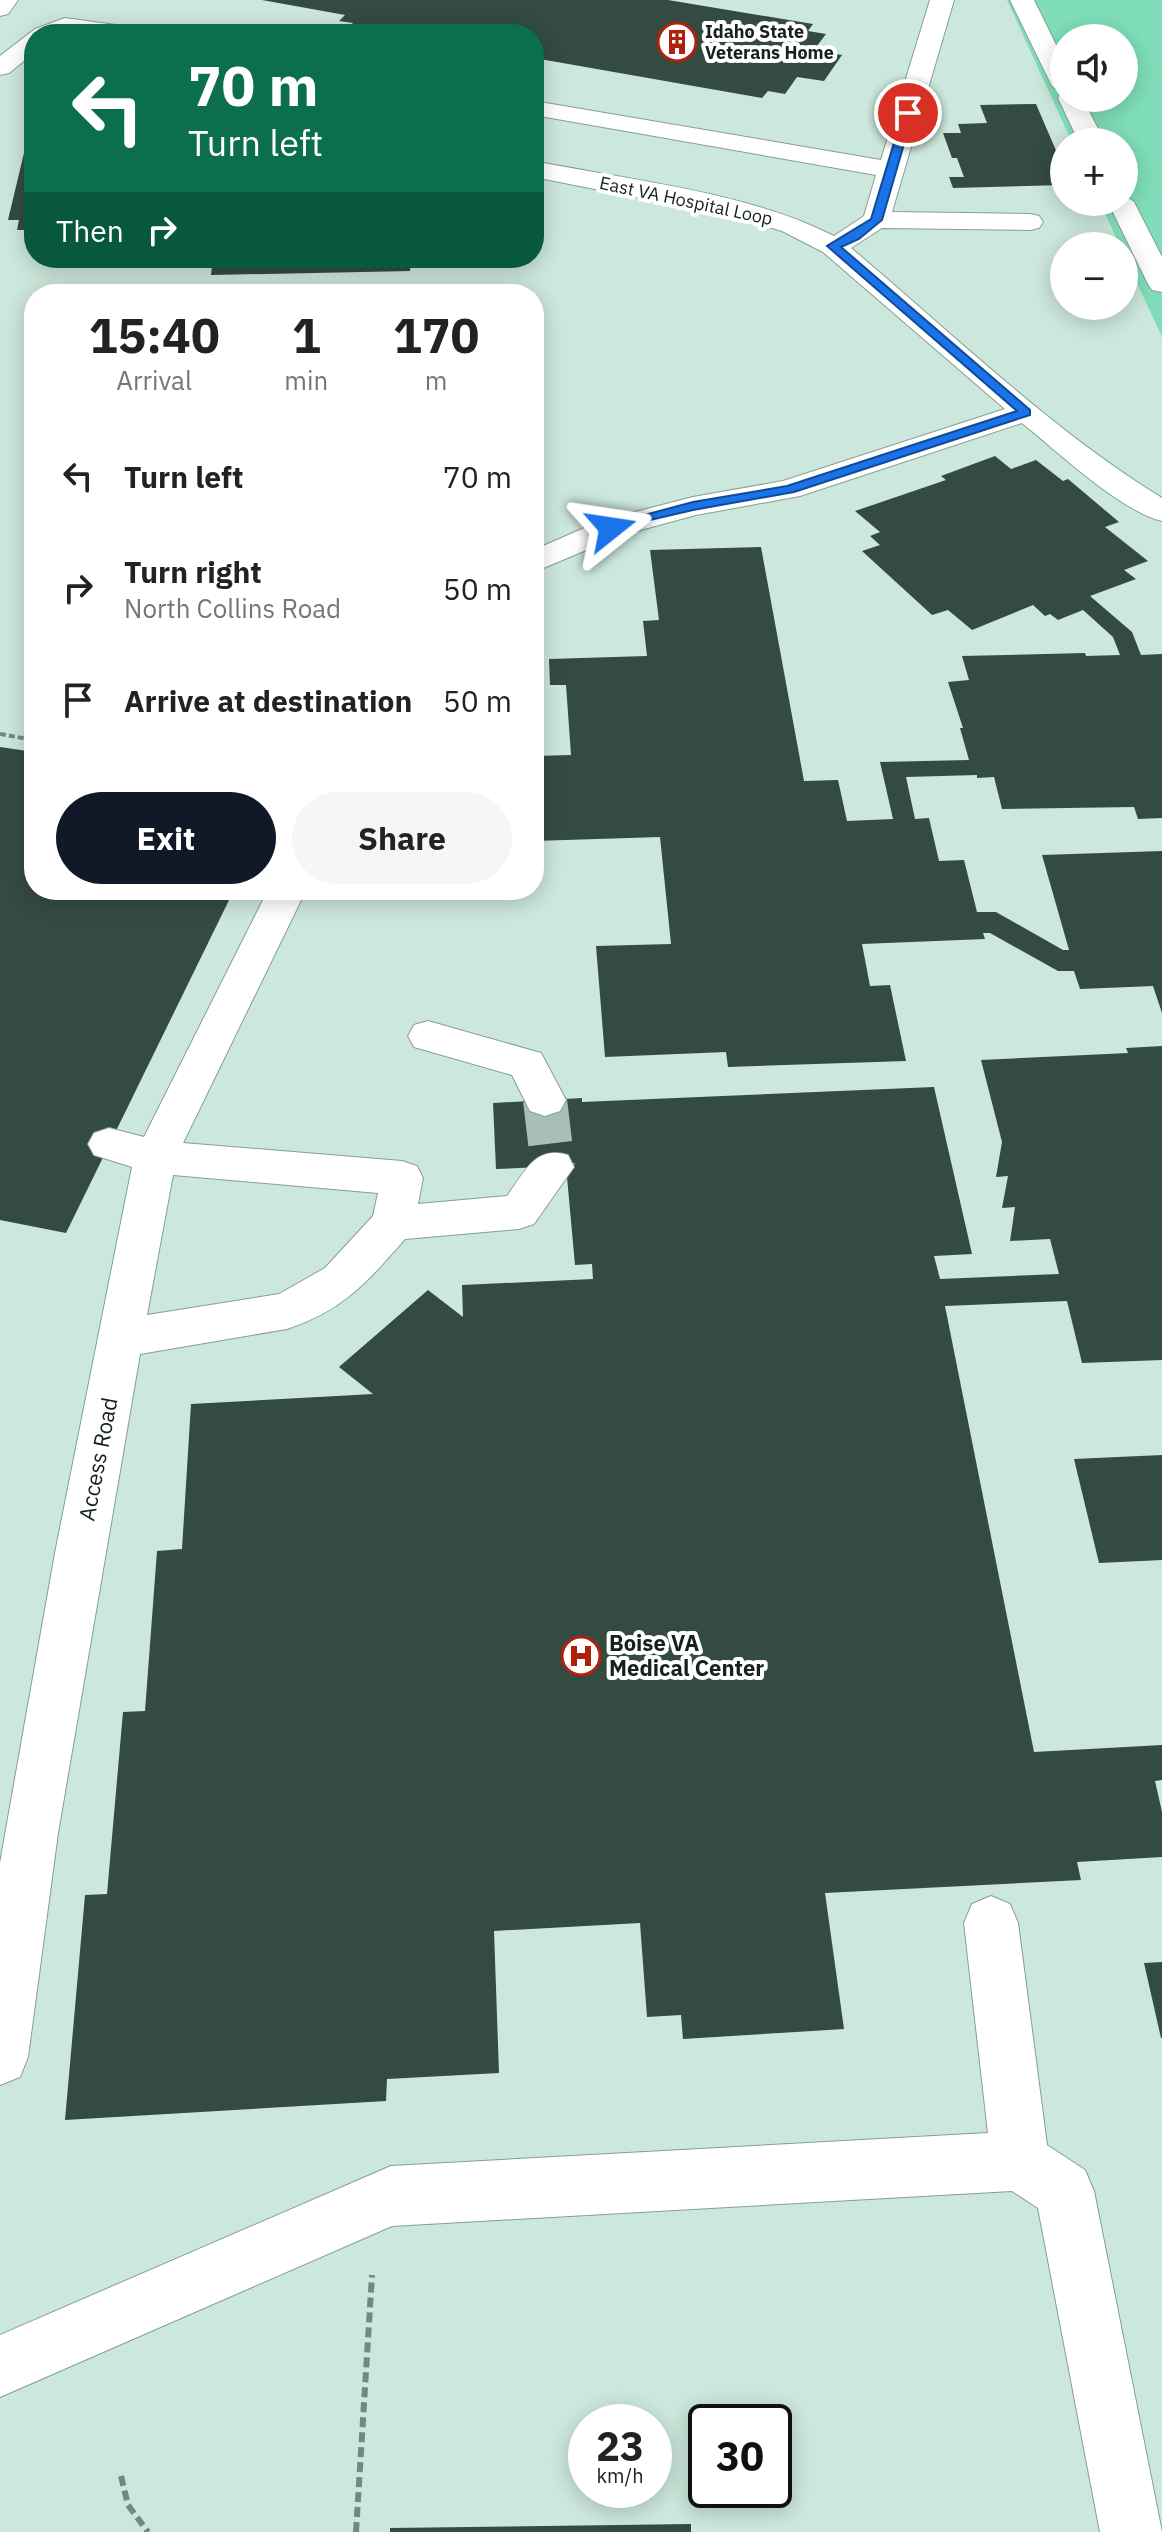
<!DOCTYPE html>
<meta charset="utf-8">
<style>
body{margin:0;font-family:"IBM Plex Sans",sans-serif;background:#f6f6f6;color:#222;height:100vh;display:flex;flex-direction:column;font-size:30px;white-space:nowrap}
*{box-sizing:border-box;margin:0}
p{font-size:26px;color:#767676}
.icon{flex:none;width:44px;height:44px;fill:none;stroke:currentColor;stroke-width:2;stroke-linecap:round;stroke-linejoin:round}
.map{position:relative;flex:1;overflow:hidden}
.details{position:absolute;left:24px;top:284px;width:520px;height:616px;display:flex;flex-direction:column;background:#fff;border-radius:32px;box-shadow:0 4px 20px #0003}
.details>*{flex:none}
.banner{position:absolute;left:24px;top:24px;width:520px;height:244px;border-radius:32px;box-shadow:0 4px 20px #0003;background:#0b6e4f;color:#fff;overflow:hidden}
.tools{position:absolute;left:1050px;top:24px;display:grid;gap:16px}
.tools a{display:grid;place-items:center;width:88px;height:88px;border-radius:50%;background:#fff;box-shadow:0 4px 20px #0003;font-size:40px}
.speed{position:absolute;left:568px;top:2404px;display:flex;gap:16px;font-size:40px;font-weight:700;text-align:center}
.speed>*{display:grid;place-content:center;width:104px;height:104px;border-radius:50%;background:#fff;box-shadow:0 4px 20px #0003;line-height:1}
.speed small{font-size:20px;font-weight:400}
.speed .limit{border:4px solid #111;border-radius:12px;background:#fff;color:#111}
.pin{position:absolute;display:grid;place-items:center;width:68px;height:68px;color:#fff;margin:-34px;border:4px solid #fff;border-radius:50%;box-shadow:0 2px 8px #0007}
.me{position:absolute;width:88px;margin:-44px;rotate:75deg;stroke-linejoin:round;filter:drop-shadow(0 0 6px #0008)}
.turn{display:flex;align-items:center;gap:28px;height:168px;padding:0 32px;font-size:36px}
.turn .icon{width:104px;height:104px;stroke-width:2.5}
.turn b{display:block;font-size:56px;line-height:68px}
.then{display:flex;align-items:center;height:76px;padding:0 32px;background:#0003;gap:16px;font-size:30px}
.eta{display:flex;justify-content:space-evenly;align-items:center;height:136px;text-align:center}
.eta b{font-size:48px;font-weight:700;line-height:56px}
.primary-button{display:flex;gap:16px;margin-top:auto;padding:16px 32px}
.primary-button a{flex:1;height:92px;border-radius:48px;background:#111827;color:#fff;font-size:32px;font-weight:700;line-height:92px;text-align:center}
.primary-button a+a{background:#f6f6f6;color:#222}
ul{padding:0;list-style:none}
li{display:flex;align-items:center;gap:24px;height:112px;padding:0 32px}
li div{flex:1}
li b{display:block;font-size:30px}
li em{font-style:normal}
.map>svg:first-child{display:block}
.green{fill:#7fdeb9;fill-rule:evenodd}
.building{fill:#344b42}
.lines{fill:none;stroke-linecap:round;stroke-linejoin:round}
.minor-tunnel{stroke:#a8bfb5;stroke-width:44;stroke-dasharray:44 22;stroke-linecap:butt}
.minor-casing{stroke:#869f94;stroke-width:2}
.path-far1{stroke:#758880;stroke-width:4;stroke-dasharray:6 3;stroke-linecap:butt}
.path{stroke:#758880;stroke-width:6;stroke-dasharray:10 5;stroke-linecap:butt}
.minor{fill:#fff;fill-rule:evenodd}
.route{fill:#1a73e8;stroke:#114b97;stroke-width:2}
.labels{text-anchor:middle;stroke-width:8;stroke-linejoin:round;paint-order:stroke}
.far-poi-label{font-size:18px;font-weight:bold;fill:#16201c;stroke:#fff;text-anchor:start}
.far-street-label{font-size:18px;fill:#16201c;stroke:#fff}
.street-label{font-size:22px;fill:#16201c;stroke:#fff}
.poi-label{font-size:22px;font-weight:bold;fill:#16201c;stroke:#fff;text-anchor:start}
</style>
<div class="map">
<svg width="1162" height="2532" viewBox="0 0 1162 2532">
<rect width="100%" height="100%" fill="#cce7db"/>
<path class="green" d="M1007 0H1162V337L1124 255V246H1120L1100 202H1124V142H1072ZM1064 38H1124V98H1064Z"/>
<path class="building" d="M262 0H668L813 24 808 31 826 34 814 50 842 55 824 81 797 77 785 94 768 91 762 98 534 58V34H342L353 23 339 21 345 15Z
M1036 104 1064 169V185L953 188 949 177H964L957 158H952L943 133H961L958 124 987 123 980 105Z
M24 153H34V230H17L19 220H8Z
M213 258H411L410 271 211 275Z
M995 456 1011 469 1036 460 1063 481 1068 479 1119 522 1105 527 1148 561 1124 570 1136 579 1090 596 1132 632 1141 655 1162 654V818L1138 819 1134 807 1002 809 994 777 977 778V775L906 777 915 819 929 818 939 861 964 860 977 912H996L1063 950H1069L1042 855 1162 851V1013L1153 986 1080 989 1074 971H1058L990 933H983L985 939 862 944 870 986 890 985 906 1061 728 1067 726 1052 605 1057 596 946 671 944 660 837 534 841V756L571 755 566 685H550L549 659 647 656 643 621 659 620 650 550 761 547 804 781 838 780 847 821 893 819 880 762 969 760 960 728H963L948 682 969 680 962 656 1085 653 1086 656 1120 655 1113 637 1083 610 1058 620 1050 614 1045 616 1033 605 972 630 948 610 932 615 862 551 880 545 870 536 880 532 855 511 946 480 941 476Z
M0 747 34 752V890H234L66 1233 0 1220Z
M1162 1046V1360L1082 1363 1067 1301 945 1306 1034 1752 1162 1745V1780L1155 1781 1162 1812V1857L1077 1862 1081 1880 825 1893 844 2029 683 2039 681 2015 647 2017 640 1923 494 1931 499 2073 387 2079 386 2101 65 2120 85 1895 107 1894 123 1712 145 1711 157 1551 182 1549 191 1404 373 1394 339 1367 428 1290 463 1317 462 1285 593 1279 592 1264 575 1265 566 1166 496 1169 493 1103 582 1098V1102L934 1087 972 1254 934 1256 940 1279 1059 1274 1050 1239 1010 1241 1015 1207 1002 1208 1008 1176 996 1177 1002 1142 981 1060 1128 1053 1126 1048Z
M1162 1455V1560L1099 1563 1074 1459Z
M1162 1962V2038H1161L1144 1963Z
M691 2524V2532H390V2528Z"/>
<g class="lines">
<path class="minor-tunnel" d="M545 1100 553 1167"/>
<defs>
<path id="minor" d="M0 0H18L8 14 0 16Z
M930 0H954L892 212 1030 214 1039 216 1043 222 1039 228 1030 230 882 228 851 248C952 333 1050 429 1162 498V521C1120 511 1057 451 1022 423L800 496 696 515 622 535 534 572V550L600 521 693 497 783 481 1005 409 823 252 782 231 736 217 534 177V161C629 180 748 192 834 236L864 216 876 175 534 115V101L881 160Z
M1010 0H1034L1064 61V98H1082L1105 142H1079L1058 98 1061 93 1052 86Z
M65 18 130 27 138 29 142 34H34V53L9 73 0 75V56L35 29Z
M1124 195 1134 202 1162 257V292L1152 290 1148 284 1108 202H1124Z
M268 890H306L183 1143 402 1161 417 1166 423 1178 418 1204 507 1196C525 1172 535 1145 568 1155L574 1167 534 1224 519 1229 405 1239C367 1282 344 1310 287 1329L140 1354 58 1833 28 2057 20 2077 0 2085V1863L55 1553 132 1167 94 1155 88 1144 94 1133 109 1128 144 1137ZM173 1175 378 1193 373 1216 325 1268 279 1294 147 1315Z
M428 1021 541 1053 566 1100 560 1111 545 1116 530 1111 512 1075 414 1047 408 1036 414 1025Z
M991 1896 1010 1904 1018 1923 1047 2145 1085 2170 1094 2191 1162 2532H1100L1038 2208 1012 2191 392 2226 0 2397V2335L391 2166 988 2133 964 1923 972 1904Z"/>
</defs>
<use href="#minor" class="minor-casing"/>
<path class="path-far1" d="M0 734 34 740"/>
<path class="path" d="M121 2476 128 2505 148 2532
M356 2532 372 2275"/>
<use href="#minor" class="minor"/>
</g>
<path class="route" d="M908 110 913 113 882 220 859 239 841 247 1030 410V415L794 492 693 510 607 530V525L693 502 787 486 1017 411 827 246 871 219 903 113Z"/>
<defs>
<symbol id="building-ring" viewBox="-11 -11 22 22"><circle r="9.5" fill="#fff" stroke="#af200d" stroke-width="1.5"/><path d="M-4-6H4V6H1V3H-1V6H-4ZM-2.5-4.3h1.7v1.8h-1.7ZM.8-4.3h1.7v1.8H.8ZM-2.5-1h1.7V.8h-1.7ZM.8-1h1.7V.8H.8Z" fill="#af200d"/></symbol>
<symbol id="hospital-ring" viewBox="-11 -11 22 22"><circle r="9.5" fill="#fff" stroke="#af200d" stroke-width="1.5"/><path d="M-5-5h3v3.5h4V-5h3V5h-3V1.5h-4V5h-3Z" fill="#af200d"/></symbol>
</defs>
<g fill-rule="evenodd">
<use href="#building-ring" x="655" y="20" width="44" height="44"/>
<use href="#hospital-ring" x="559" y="1634" width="44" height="44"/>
</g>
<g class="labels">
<g class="far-poi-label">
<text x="705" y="38">Idaho State<tspan x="705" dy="21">Veterans Home</tspan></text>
</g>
<g class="far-street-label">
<text transform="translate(686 201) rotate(12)" y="6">East VA Hospital Loop</text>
</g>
<g class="street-label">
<text transform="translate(98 1459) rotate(-79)" y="8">Access Road</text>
</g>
<g class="poi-label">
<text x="609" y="1651">Boise VA<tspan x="609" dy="25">Medical Center</tspan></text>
</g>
</g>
</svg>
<div class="tools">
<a><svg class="icon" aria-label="sound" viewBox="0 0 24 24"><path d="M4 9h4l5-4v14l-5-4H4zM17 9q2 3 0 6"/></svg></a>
<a>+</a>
<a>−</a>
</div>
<div class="speed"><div>23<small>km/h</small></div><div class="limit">30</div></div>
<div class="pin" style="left:908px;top:113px;background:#d93025"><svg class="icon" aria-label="arrive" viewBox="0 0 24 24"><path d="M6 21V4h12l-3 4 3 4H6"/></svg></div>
<svg class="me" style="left:611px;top:528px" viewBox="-20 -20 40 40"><path d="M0-17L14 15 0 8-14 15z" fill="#1a73e8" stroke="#fff" stroke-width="4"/></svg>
<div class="banner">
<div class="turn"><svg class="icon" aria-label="left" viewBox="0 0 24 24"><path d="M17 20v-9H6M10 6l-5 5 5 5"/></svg><div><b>70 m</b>Turn left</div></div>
<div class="then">Then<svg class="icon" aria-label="right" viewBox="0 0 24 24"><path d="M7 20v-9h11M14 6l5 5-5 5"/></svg></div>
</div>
<section class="details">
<div class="eta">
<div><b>15:40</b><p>Arrival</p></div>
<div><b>1</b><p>min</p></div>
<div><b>170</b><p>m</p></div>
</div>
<ul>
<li><svg class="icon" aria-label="left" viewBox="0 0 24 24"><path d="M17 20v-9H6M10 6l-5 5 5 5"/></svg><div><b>Turn left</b></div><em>70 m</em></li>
<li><svg class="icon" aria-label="right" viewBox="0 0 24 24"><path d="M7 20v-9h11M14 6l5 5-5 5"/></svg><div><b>Turn right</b><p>North Collins Road</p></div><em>50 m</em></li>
<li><svg class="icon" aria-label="arrive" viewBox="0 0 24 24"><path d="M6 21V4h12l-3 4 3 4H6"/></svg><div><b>Arrive at destination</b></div><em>50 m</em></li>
</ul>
<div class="primary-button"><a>Exit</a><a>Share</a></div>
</section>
</div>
